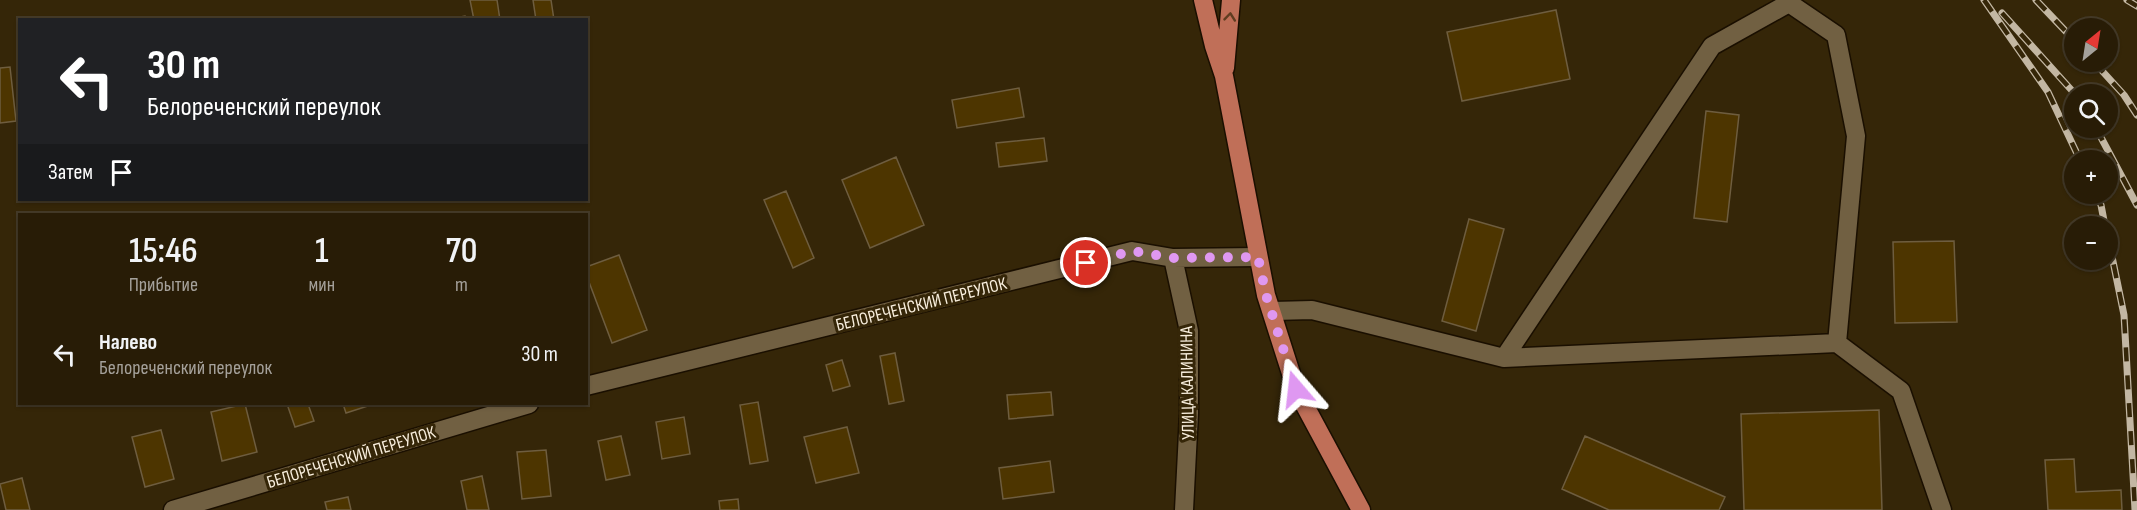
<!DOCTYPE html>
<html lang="ru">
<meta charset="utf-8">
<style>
body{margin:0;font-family:"Sofia Sans Condensed",sans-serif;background:#342914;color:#f1f3f6;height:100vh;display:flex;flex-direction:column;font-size:22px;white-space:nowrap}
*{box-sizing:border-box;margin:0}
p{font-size:20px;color:#a5a19b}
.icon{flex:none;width:33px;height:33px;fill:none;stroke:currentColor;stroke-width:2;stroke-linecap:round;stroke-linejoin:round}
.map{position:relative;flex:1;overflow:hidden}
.drawer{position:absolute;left:18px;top:213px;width:570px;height:192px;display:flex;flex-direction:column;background:#281c06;border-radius:0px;box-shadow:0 2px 4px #0004,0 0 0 2px #443a28}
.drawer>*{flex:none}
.banner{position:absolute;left:18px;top:18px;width:570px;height:183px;border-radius:0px;box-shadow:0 2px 4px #0004,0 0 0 2px #443a28;background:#202124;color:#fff;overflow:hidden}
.needle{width:39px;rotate:30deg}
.fabs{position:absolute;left:2064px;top:18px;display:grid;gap:12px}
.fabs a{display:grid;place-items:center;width:54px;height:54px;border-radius:50%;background:#281c06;box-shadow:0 2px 4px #0004,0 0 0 2px #443a28;font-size:30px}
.pin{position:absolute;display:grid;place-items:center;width:51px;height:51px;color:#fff;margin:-26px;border:3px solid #fff;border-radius:50%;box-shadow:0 2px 6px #0007}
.me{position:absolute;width:66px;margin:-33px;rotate:343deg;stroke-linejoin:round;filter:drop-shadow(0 0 4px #0008)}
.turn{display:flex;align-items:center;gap:21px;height:126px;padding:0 30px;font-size:27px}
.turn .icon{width:78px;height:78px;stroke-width:2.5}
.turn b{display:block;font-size:42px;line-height:51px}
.then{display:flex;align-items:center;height:57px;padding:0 30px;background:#0003;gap:12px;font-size:22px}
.eta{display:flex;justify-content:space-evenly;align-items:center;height:102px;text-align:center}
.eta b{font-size:36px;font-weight:600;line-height:42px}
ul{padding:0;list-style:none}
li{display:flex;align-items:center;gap:18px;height:78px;padding:0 30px}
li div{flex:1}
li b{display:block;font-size:22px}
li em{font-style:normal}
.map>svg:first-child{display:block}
.building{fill:#4d3500;stroke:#6e5d3f;stroke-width:1.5}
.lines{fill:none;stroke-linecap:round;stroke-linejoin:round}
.lane-casing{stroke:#1a0f00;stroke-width:21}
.street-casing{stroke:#1a0f00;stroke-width:21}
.primary-casing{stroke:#1a0f00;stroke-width:21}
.lane{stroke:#716042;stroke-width:18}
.street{stroke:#716042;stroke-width:18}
.primary{stroke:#c06f58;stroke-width:18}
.rail-casing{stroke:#c3b7a3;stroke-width:7}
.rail{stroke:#352608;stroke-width:4.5;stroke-dasharray:14;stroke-linecap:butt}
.oneway{stroke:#5f3c20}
.route{stroke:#df98f1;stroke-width:10;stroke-dasharray:0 18}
.labels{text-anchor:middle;stroke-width:6;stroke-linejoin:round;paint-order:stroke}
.street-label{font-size:18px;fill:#f9efde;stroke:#352608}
</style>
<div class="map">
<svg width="2137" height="510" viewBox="0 0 2137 510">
<rect width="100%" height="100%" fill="#352608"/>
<path class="building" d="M470 0H497L500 20H474Z
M533 0H551L554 20H536Z
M1556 10 1570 79 1462 101 1447 32Z
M465 16 466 20H444Z
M10 67 16 121 0 123V68Z
M1019 88 1024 117 957 128 952 100Z
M1706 111 1739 115 1727 222 1694 218Z
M1044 138 1047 161 999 167 996 143Z
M896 157 924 225 870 248 842 180Z
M786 191 814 258 793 268 764 200Z
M1469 219 1504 229 1476 331 1442 321Z
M1954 241 1957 322 1895 323 1893 242Z
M619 255 647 330 612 343 586 274V267Z
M895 353 904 401 889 404 880 356Z
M842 360 850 386 833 391 826 365Z
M1051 392 1053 415 1009 419 1007 395Z
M758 402 768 461 750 464 740 405Z
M245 404 257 452 222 461 211 412Z
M287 404H308L314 421 295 427Z
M343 404H374L346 413Z
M1879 410 1882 510H1744L1741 414Z
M684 417 690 454 662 459 656 422Z
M847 427 859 473 816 483 804 437Z
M161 430 174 479 145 487 132 437Z
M621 436 630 475 606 480 598 441Z
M1585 436 1725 497 1719 510H1609L1562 489Z
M546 450 551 496 522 499 517 452Z
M2074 459 2076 492 2121 490 2122 510H2048L2045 460Z
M1050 461 1054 492 1003 499 999 468Z
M482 476 489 510H467L461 481Z
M22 478 30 510H6L0 484Z
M348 497 351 510H327L325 502Z
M738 499 739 510H720L719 501Z"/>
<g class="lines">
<defs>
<path id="lane" d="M1273 311 1312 310 1504 358 1837 343 1901 391 1942 510
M1504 358 1712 46 1789 3 1836 35 1856 136 1837 343"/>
<path id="street" d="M1173 258 1189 331V413L1184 510
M586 386 1132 251 1173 258 1258 257
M173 510 529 404"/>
<path id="primary" d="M1203 0 1214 46 1224 76 1266 295 1296 389 1361 510
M1225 68 1231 0"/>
</defs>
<use href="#lane" class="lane-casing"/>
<use href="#street" class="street-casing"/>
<use href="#primary" class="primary-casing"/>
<use href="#lane" class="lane"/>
<use href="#street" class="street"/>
<use href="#primary" class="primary"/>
<defs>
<path id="rail" d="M1984 0 2048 92 2080 160
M2036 0 2074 40
M2127 0 2137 6
M2002 13 2075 94
M2094 62 2124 95 2137 115
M2096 128 2137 205
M2095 194 2101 205 2105 226
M2108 237 2124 315 2135 510"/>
</defs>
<use href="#rail" class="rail-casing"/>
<use href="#rail" class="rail"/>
</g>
<defs><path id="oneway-chevron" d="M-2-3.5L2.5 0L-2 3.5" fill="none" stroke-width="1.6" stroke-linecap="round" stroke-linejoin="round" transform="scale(1.5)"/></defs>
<use class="oneway" href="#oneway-chevron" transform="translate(1230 17) rotate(-84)"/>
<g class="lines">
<path class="route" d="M1086 263 1132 251 1173 258 1258 257 1266 295 1296 389"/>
</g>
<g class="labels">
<g class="street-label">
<text transform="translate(921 304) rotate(-14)" y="6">БЕЛОРЕЧЕНСКИЙ ПЕРЕУЛОК</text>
<text transform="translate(1187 383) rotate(-91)" y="6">УЛИЦА КАЛИНИНА</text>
<text transform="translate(351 457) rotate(-17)" y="6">БЕЛОРЕЧЕНСКИЙ ПЕРЕУЛОК</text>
</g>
</g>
</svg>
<div class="fabs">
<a><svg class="needle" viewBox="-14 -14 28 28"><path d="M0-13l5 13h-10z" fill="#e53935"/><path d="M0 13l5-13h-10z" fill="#a5a19b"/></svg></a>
<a><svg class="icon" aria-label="search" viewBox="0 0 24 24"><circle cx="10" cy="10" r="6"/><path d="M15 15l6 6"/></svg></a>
<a>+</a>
<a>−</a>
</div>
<div class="pin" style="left:1086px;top:263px;background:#d93025"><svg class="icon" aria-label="arrive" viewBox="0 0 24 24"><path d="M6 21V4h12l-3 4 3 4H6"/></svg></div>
<svg class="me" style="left:1296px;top:389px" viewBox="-20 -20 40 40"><path d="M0-17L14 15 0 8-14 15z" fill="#df98f1" stroke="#fff" stroke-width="4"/></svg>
<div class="banner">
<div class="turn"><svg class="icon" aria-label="left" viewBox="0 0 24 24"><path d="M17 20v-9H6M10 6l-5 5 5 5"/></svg><div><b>30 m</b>Белореченский переулок</div></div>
<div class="then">Затем<svg class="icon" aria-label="arrive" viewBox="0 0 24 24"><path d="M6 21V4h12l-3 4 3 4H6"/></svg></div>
</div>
<section class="drawer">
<div class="eta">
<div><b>15:46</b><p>Прибытие</p></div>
<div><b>1</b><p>мин</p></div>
<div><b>70</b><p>m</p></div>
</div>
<ul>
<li><svg class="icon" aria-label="left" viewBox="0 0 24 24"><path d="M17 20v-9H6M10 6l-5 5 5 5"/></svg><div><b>Налево</b><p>Белореченский переулок</p></div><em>30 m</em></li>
</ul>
</section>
</div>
